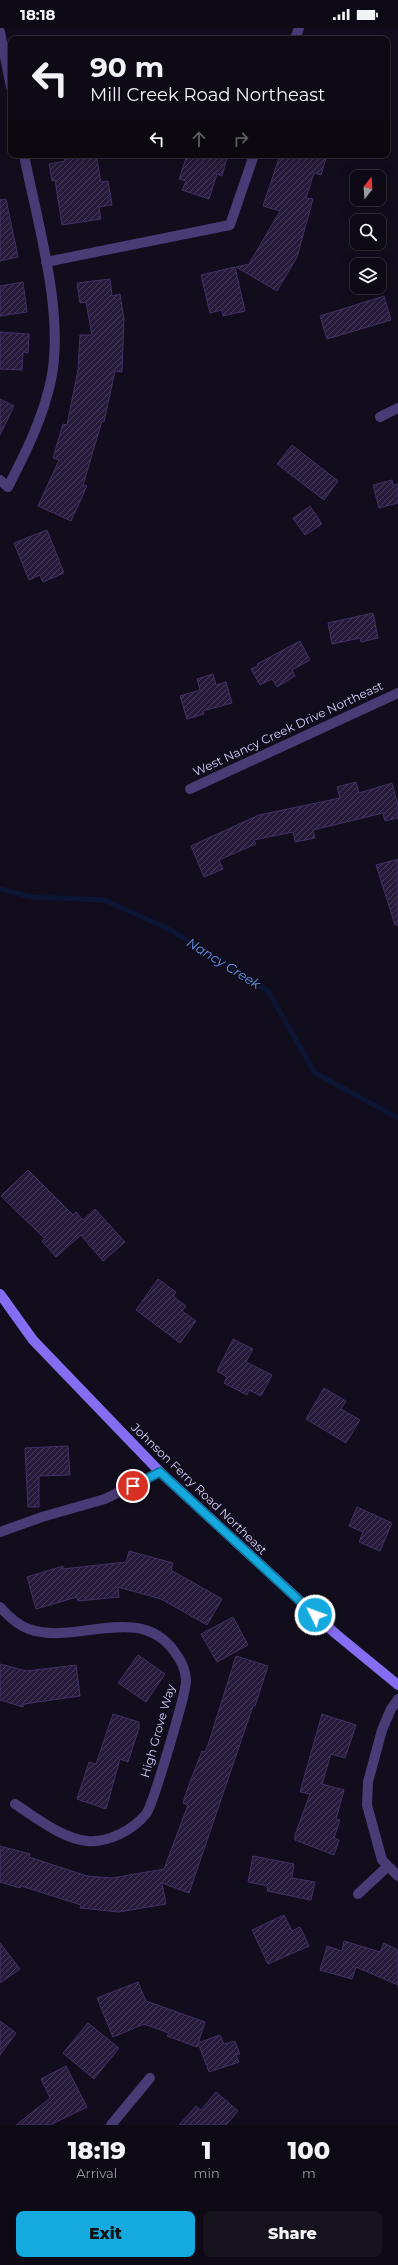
<!DOCTYPE html>
<style>
body{margin:0;font-family:Montserrat,sans-serif;background:#17131e;color:#f1f3f6;height:100vh;display:flex;flex-direction:column;font-size:15px;white-space:nowrap}
*{box-sizing:border-box;margin:0}
p{font-size:13px;color:#9b9aa0}
.icon{flex:none;width:22px;height:22px;fill:none;stroke:currentColor;stroke-width:2;stroke-linecap:round;stroke-linejoin:round}
.map{position:relative;height:2097px;overflow:hidden}
.sheet{display:flex;flex-direction:column;background:#0e0a15;flex:1}
.sheet>*{flex:none}
.banner{position:absolute;left:8px;top:8px;width:382px;height:122px;border-radius:8px;box-shadow:0 4px 16px #0002,0 0 0 1px #2e2b34;background:#0e0a15;color:#f1f3f6;overflow:hidden}
.needle{width:26px;rotate:17deg}
.buttons{position:absolute;left:350px;top:142px;display:grid;gap:8px}
.buttons a{display:grid;place-items:center;width:36px;height:36px;border-radius:8px;background:#0e0a15;box-shadow:0 4px 16px #0002,0 0 0 1px #2e2b34;font-size:20px}
.pin{position:absolute;display:grid;place-items:center;width:34px;height:34px;color:#fff;margin:-17px;border:2px solid #fff;border-radius:50%;box-shadow:0 1px 4px #0007}
.me{position:absolute;width:44px;margin:-22px;rotate:312deg;stroke-linejoin:round;filter:drop-shadow(0 0 3px #0008)}
.turn{display:flex;align-items:center;gap:14px;height:84px;padding:0 16px;font-size:18px}
.turn .icon{width:52px;height:52px;stroke-width:2.5}
.turn b{display:block;font-size:28px;line-height:34px}
.lanes{display:flex;align-items:center;height:38px;padding:0 16px;background:#0003;justify-content:center;gap:20px;direction:ltr}
.lanes .off{opacity:.35}
.eta{display:flex;justify-content:space-evenly;align-items:center;height:68px;text-align:center}
.eta b{font-size:24px;font-weight:800;line-height:28px}
.primary-button{display:flex;gap:8px;margin-top:auto;padding:8px 16px}
.primary-button a{flex:1;height:46px;border-radius:8px;background:#15aadf;color:#111;font-size:16px;font-weight:800;line-height:46px;text-align:center}
.primary-button a+a{background:#17131e;color:#f1f3f6}
.status{display:flex;justify-content:space-between;align-items:center;height:28px;padding:0 20px;background:#0e0a15;direction:ltr}
.status svg{height:11px;fill:currentColor}
.map>svg:first-child{display:block}
.lines{fill:none;stroke-linecap:round;stroke-linejoin:round}
.stream{stroke:#0d1535;stroke-width:5}
.building{fill:url(#building-hatch);stroke:#432f65}
.minor{stroke:#483c77;stroke-width:10}
.tertiary{stroke:#483c77;stroke-width:10}
.secondary{stroke:#856df1;stroke-width:10}
.route-casing{stroke:#0e6e91;stroke-width:10}
.route{stroke:#15aadf;stroke-width:7}
.labels{text-anchor:middle;stroke-width:4;stroke-linejoin:round;paint-order:stroke}
.street-label{font-size:12px;fill:#d9cdfa;stroke:#120d1c}
.water-label{font-size:13px;font-style:italic;fill:#6499f1;stroke:#120d1c}
</style>
<div class="status"><b>18:18</b><svg viewBox="0 0 49 12"><path d="M0 12V9h3v3zM5 12V6h3v6zM10 12V3h3v9zM15 12V0h3v12zM26 1h20v11H26zM47 4h2v5h-2z"/></svg></div>
<div class="map">
<svg width="398" height="2097" viewBox="0 0 398 2097">
<defs>
<pattern id="building-hatch" width="6" height="6" patternUnits="userSpaceOnUse"><rect width="6" height="6" fill="#271b3b"/><path d="M-1 1l2-2M0 6l6-6M5 7l2-2" fill="none" stroke="#463b58"/></pattern>
</defs>
<rect width="100%" height="100%" fill="#120d1c"/>
<g class="lines">
<path class="stream" d="M0 861 32 869 104 872 169 901 268 963 315 1045 398 1090"/>
</g>
<path class="building" d="M63 127H96L101 154 108 153 112 177 99 179 101 191 62 197 55 152 52 153 49 136 65 133Z
M187 127H218L227 130 222 148 217 146 209 171 182 162 186 153 179 151Z
M280 127H327L321 147 314 145 306 170 313 171 297 229 277 263 236 239 249 236 280 183 263 178Z
M6 171 18 229 0 233V172Z
M235 239 245 283 223 288 222 282 210 285 201 247Z
M110 251 112 268 120 266 124 291 122 344 115 343 104 394 102 393 83 457 87 458 71 493 38 478 59 432 53 430 63 396 67 397 78 342 80 307H92L86 274 80 275 77 255Z
M23 254 27 284 0 288V258Z
M384 268 391 292 327 311 320 288Z
M0 304 29 306 28 325 23 324 22 342 0 341Z
M0 371 14 378 0 407Z
M292 417 338 453 324 472 277 436Z
M392 452 393 457 398 456V475L379 480 373 457Z
M310 478 322 496 305 507 293 490Z
M47 502 64 545 43 554 40 547 29 552 14 515Z
M373 585 378 610 361 614 360 610 332 616 328 595Z
M300 613 310 632 292 642 295 648 277 659 272 651 260 657 251 641 258 638 257 636Z
M213 646 216 657 226 654 232 675 203 683 204 686 187 691 180 668 200 662 197 651Z
M356 754 359 765 392 755 398 777V790L385 793 383 785 313 802 315 810 295 814 293 804 254 812 256 816 219 832 223 841 204 849 191 818 259 787 340 770 337 759Z
M398 831V897H395L376 837Z
M28 1142 73 1187 76 1184 83 1192 95 1181 125 1214 103 1233 81 1207 56 1229 42 1213 45 1211 1 1168Z
M158 1251 176 1264 173 1268 186 1278 182 1283 196 1293 180 1315 136 1282Z
M233 1311 253 1321 246 1334 272 1347 261 1368 249 1362 247 1367 224 1355 227 1349 217 1343Z
M324 1360 346 1373 341 1381 360 1392 346 1415 306 1391Z
M68 1418 70 1447 39 1448V1479H28L25 1420Z
M357 1479 392 1495 380 1523 359 1514 363 1504 349 1498Z
M129 1523 173 1535 171 1542 222 1571 207 1597 161 1571 118 1559 119 1569 78 1573 77 1569 36 1581 27 1549 63 1538V1541L126 1534Z
M233 1589 248 1617 217 1634 201 1606Z
M138 1627 165 1646 146 1674 118 1655Z
M236 1628 268 1638 255 1678H253L189 1865 162 1855 166 1876 119 1884 80 1880 81 1877 21 1858 20 1860 0 1854V1818L30 1826 29 1829 87 1848 112 1850 164 1841 188 1777 183 1775 187 1762 202 1723 205 1724 208 1717Z
M0 1636 27 1643 76 1637 80 1668 24 1676 23 1679 0 1672Z
M113 1686 139 1694V1700L128 1734 120 1731 106 1781 77 1771 89 1734 96 1736Z
M322 1686 356 1697 345 1730 331 1726 322 1756 344 1762 336 1791 340 1792 334 1810 339 1812 334 1827 295 1812V1807L310 1766 300 1764Z
M253 1828 294 1836 292 1850 315 1854 311 1872 267 1863 268 1858 248 1854Z
M284 1887 292 1903 300 1899 309 1918 268 1936 252 1902Z
M344 1913 380 1924 384 1915 398 1922V1957L356 1939 352 1951 320 1942 327 1918 342 1923Z
M0 1915 20 1941 0 1955Z
M138 1954 146 1973 205 1994 197 2019 167 2008 169 2005 144 1996 113 2009 97 1970Z
M0 1993 16 2005 0 2027Z
M88 1995 119 2020 94 2051 63 2025Z
M220 2007 224 2016 235 2013 240 2026 236 2027 239 2034 209 2044 198 2015Z
M66 2038 87 2079 50 2097H16L50 2070 41 2051Z
M216 2064 238 2083 226 2097H179L196 2078 201 2082Z"/>
<g class="lines">
<path class="minor" d="M0 4 11 59
M295 11 299 0
M46 234 230 197 254 127
M380 389 398 380
M0 452 8 459C26 424 43 390 51 352 65 286 37 193 24 127
M190 761 398 665
M0 1579C8 1588 17 1597 29 1601 76 1618 138 1574 174 1623 181 1632 186 1641 186 1653 186 1665 153 1777 146 1786 133 1802 108 1815 87 1813 61 1810 37 1790 15 1776
M398 1671 391 1681 382 1702 368 1754 367 1777 382 1832 398 1848
M358 1866 388 1838
M111 2097 150 2050"/>
<path class="tertiary" d="M0 1504 42 1489 105 1471 160 1444"/>
<path class="secondary" d="M0 1266 33 1312 160 1444 336 1606 398 1657"/>
</g>
<g class="lines">
<defs>
<path id="route" d="M133 1458 160 1444 315 1587"/>
</defs>
<use href="#route" class="route-casing"/>
<use href="#route" class="route"/>
</g>
<g class="labels">
<g class="street-label">
<text transform="translate(288 701) rotate(-25)" y="4">West Nancy Creek Drive Northeast</text>
<text transform="translate(199 1461) rotate(44)" y="4">Johnson Ferry Road Northeast</text>
<text transform="translate(158 1703) rotate(-74)" y="4">High Grove Way</text>
</g>
<g class="water-label">
<text transform="translate(224 935) rotate(32)" y="5">Nancy Creek</text>
</g>
</g>
</svg>
<div class="buttons">
<a><svg class="needle" viewBox="-14 -14 28 28"><path d="M0-13l5 13h-10z" fill="#e53935"/><path d="M0 13l5-13h-10z" fill="#9b9aa0"/></svg></a>
<a><svg class="icon" aria-label="search" viewBox="0 0 24 24"><circle cx="10" cy="10" r="6"/><path d="M15 15l6 6"/></svg></a>
<a><svg class="icon" aria-label="layers" viewBox="0 0 24 24"><path d="M12 4l9 5-9 5-9-5zM3 14l9 5 9-5"/></svg></a>
</div>
<div class="pin" style="left:133px;top:1458px;background:#d93025"><svg class="icon" aria-label="arrive" viewBox="0 0 24 24"><path d="M6 21V4h12l-3 4 3 4H6"/></svg></div>
<svg class="me" style="left:315px;top:1587px" viewBox="-20 -20 40 40"><circle r="17" fill="#15aadf" stroke="#fff" stroke-width="3"/><path d="M0-11L8 9 0 5-8 9z" fill="#fff"/></svg>
<div class="banner">
<div class="turn"><svg class="icon" aria-label="left" viewBox="0 0 24 24"><path d="M17 20v-9H6M10 6l-5 5 5 5"/></svg><div><b>90 m</b>Mill Creek Road Northeast</div></div>
<div class="lanes"><svg class="icon" aria-label="left" viewBox="0 0 24 24"><path d="M17 20v-9H6M10 6l-5 5 5 5"/></svg><svg class="icon off" aria-label="ahead" viewBox="0 0 24 24"><path d="M12 20V5M6 11l6-6 6 6"/></svg><svg class="icon off" aria-label="right" viewBox="0 0 24 24"><path d="M7 20v-9h11M14 6l5 5-5 5"/></svg></div>
</div>
</div>
<section class="sheet">
<div class="eta">
<div><b>18:19</b><p>Arrival</p></div>
<div><b>1</b><p>min</p></div>
<div><b>100</b><p>m</p></div>
</div>
<div class="primary-button"><a>Exit</a><a>Share</a></div>
</section>
